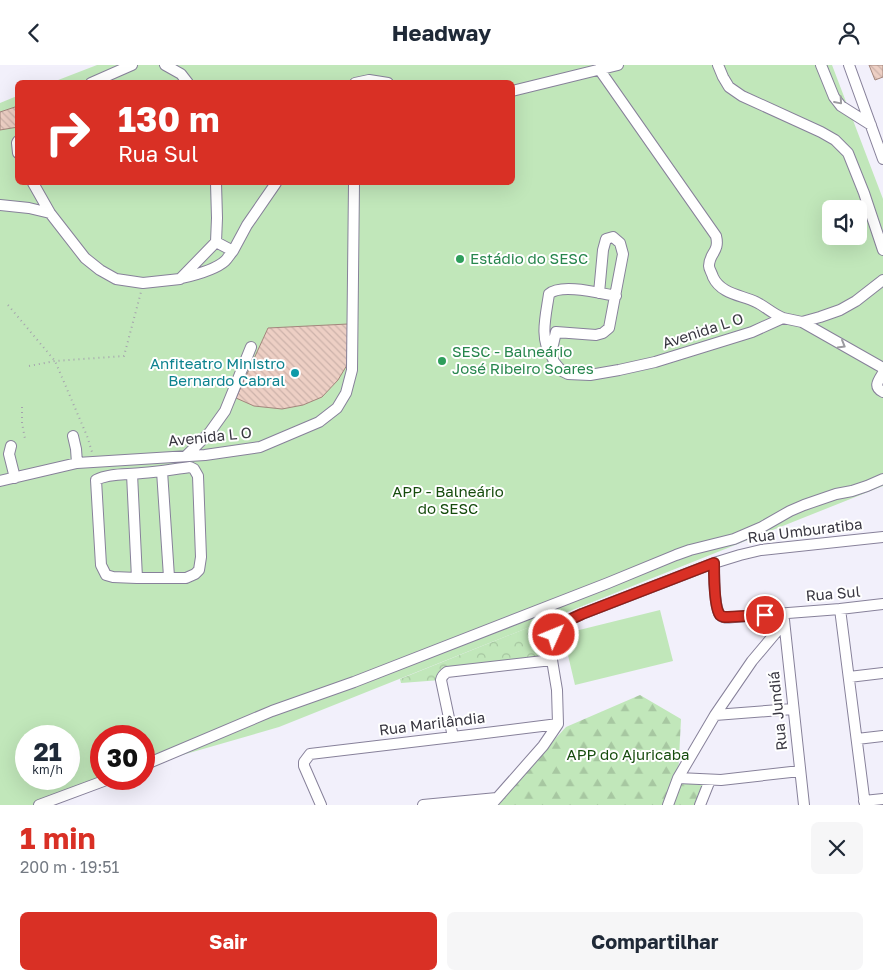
<!DOCTYPE html>
<html lang="pt">
<meta charset="utf-8">
<style>
body{margin:0;font-family:"Golos Text",sans-serif;background:#f6f6f7;color:#1f2937;height:100vh;display:flex;flex-direction:column;font-size:19px;white-space:nowrap}
*{box-sizing:border-box;margin:0}
p{font-size:16px;color:#747a83}
.icon{flex:none;width:28px;height:28px;fill:none;stroke:currentColor;stroke-width:2;stroke-linecap:round;stroke-linejoin:round}
.map{position:relative;height:740px;overflow:hidden}
.details{display:flex;flex-direction:column;background:#fff;flex:1}
.details>*{flex:none}
.top-card{position:absolute;left:15px;top:15px;width:500px;height:105px;border-radius:8px;box-shadow:0 5px 20px #0002;background:#d93025;color:#fff;overflow:hidden}
.buttons{position:absolute;left:822px;top:135px;display:grid;gap:10px}
.buttons a{display:grid;place-items:center;width:45px;height:45px;border-radius:8px;background:#fff;box-shadow:0 5px 20px #0002;font-size:25px}
.speed{position:absolute;left:15px;top:660px;display:flex;gap:10px;font-size:25px;font-weight:700;text-align:center}
.speed>*{display:grid;place-content:center;width:65px;height:65px;border-radius:50%;background:#fff;box-shadow:0 5px 20px #0002;line-height:1}
.speed small{font-size:12px;font-weight:400}
.speed .limit{border:8px solid #d22;background:#fff;color:#111}
.pin{position:absolute;display:grid;place-items:center;width:42px;height:42px;color:#fff;margin:-21px;border:2px solid #fff;border-radius:50%;box-shadow:0 1px 5px #0007}
.me{position:absolute;width:55px;margin:-28px;rotate:46deg;stroke-linejoin:round;filter:drop-shadow(0 0 4px #0008)}
.turn{display:flex;align-items:center;gap:18px;height:105px;padding:0 20px;font-size:22px}
.turn .icon{width:65px;height:65px;stroke-width:2.5}
.turn b{display:block;font-size:35px;line-height:42px}
.round{display:grid;place-items:center;flex:none;width:52px;height:52px;border-radius:8px;background:#f6f6f7}
.headline{display:flex;align-items:center;justify-content:space-between;height:85px;padding:0 20px}
h1{font-size:30px;font-weight:700;line-height:38px;color:#d93025}
.button{display:flex;gap:10px;margin-top:auto;padding:10px 20px}
.button a{flex:1;height:58px;border-radius:8px;background:#d93025;color:#fff;font-size:20px;font-weight:700;line-height:58px;text-align:center}
.button a+a{background:#f6f6f7;color:#1f2937}
header{display:flex;justify-content:space-between;align-items:center;height:65px;padding:0 20px;background:#fff;font-size:22px;font-weight:700}
.map>svg:first-child{display:block}
.forest{fill:url(#forest-firs)}
.park{fill:url(#park-crowns)}
.pitch{fill:#c1e7ba;fill-rule:evenodd}
.building{fill:url(#building-back-hatch);stroke:#a2867c}
.lines{fill:none;stroke-linecap:round;stroke-linejoin:round}
.minor-casing{stroke:#87819a;stroke-width:12}
.path{stroke:#a5a3ad;stroke-width:2;stroke-dasharray:1 4;stroke-linecap:butt}
.minor{stroke:#fff;stroke-width:10}
.oneway{stroke:#9c9ba0}
.route-casing{stroke:#8d1f18;stroke-width:12}
.route{stroke:#d93025;stroke-width:9}
.leisure-dot{fill:#2e9e5b;stroke:#fff;stroke-width:2}
.culture-dot{fill:#0f9aa8;stroke:#fff;stroke-width:2}
.labels{text-anchor:middle;stroke-width:4;stroke-linejoin:round;paint-order:stroke}
.leisure-label{font-size:15px;fill:#27864d;stroke:#fff;text-anchor:start}
.street-label{font-size:15px;fill:#393741;stroke:#fff}
.culture-label{font-size:15px;fill:#0d838f;stroke:#fff;text-anchor:end}
.park-label{font-size:15px;fill:#164c0d;stroke:#fff}
</style>
<header><svg class="icon" aria-label="back" viewBox="0 0 24 24"><path d="M15 5l-7 7 7 7"/></svg>Headway<svg class="icon" aria-label="person" viewBox="0 0 24 24"><circle cx="12" cy="8" r="4"/><path d="M4 21q1-7 8-7t8 7"/></svg></header>
<div class="map">
<svg width="883" height="740" viewBox="0 0 883 740">
<defs>
<pattern id="forest-firs" width="22" height="20" patternUnits="userSpaceOnUse" patternTransform="scale(1.25)"><rect width="22" height="20" fill="#c1e7ba"/><path d="M5 1l3.5 6h-7zM16 11l3.5 6h-7z" fill="#a7c7a1"/></pattern>
<pattern id="park-crowns" width="20" height="18" patternUnits="userSpaceOnUse" patternTransform="scale(1.25)"><rect width="20" height="18" fill="#c1e7ba"/><path d="M2 6a3 3 0 1 1 6 0M12 15a3 3 0 1 1 6 0" fill="none" stroke="#a7c7a1"/></pattern>
<pattern id="building-back-hatch" width="6" height="6" patternUnits="userSpaceOnUse" patternTransform="scale(1.25)"><rect width="6" height="6" fill="#edcfc4"/><path d="M-1 5l2 2M0 0l6 6M5-1l2 2" fill="none" stroke="#ccb2aa"/></pattern>
</defs>
<rect width="100%" height="100%" fill="#f2f0fb"/>
<path class="forest" d="M640 630 681 654 678 713 710 715 700 740H495L566 662Z"/>
<path class="park" d="M567 547 553 562 546 575 548 596 447 607 441 615 401 618 400 614Z"/>
<path class="pitch" d="M97 0H832L883 134V421L279 662 144 701V671H101V714L50 740H0V38L17 31 18 118H512V18L53 17ZM831 144H859V171H831ZM26 671H69V714H26Z
M660 545 673 596 575 620 563 569Z"/>
<path class="building" d="M869 0H883V12L875 15Z
M18 41V62L0 65V47Z
M348 259 347 300 338 315 322 332 303 340 282 344 254 341 236 333 268 263Z"/>
<g class="lines">
<defs>
<path id="minor" d="M165 0 181 9 188 18
M718 0 723 12 729 22 742 31 821 67 835 75 848 88 864 128 883 185
M821 0 834 32 841 41 871 60
M849 0 883 94
M599 4 716 171C720 187 709 188 709 201 709 204 712 208 713 212 721 229 741 230 756 237 766 242 773 249 783 253
M91 18 132 0
M355 18 369 15 388 18
M512 26 618 0
M18 76 17 78 18 88
M33 118 50 148 85 193 100 205 116 214 143 218 180 214 216 177 233 186 247 160 276 118
M216 118 217 153 216 177
M0 140 29 143 50 148
M182 213C195 210 215 205 225 196 228 193 230 189 233 186
M599 228 603 185 606 174 613 172 620 178 623 189 609 263 603 268 596 270 556 267 551 288 554 297 559 303 562 306 568 309 590 310 619 305 655 297 752 267 783 253 802 257 820 252 840 245 856 236 883 215
M802 257 883 303
M552 292C539 274 546 250 549 229 561 218 599 228 616 231
M883 308C878 316 873 322 883 327
M73 371 76 384 77 398
M11 381 9 389 15 413
M186 391 210 367 225 346 251 282
M162 406 169 512
M132 409 137 513H186L195 509 199 505 201 492 198 411 194 404 190 402C174 404 158 407 142 408 128 410 109 408 96 415L101 500 106 510 113 512 137 513
M0 416 77 398 205 390 260 382 319 357 337 343 346 328 352 305 354 118
M714 498C714 508 714 542 720 550 723 554 731 552 735 552L840 544 883 539
M840 544 865 740
M784 555 804 740
M849 612 883 608
M715 650 793 644
M453 672 441 615C442 611 444 609 447 607L552 595
M857 674 883 671
M144 700 272 646 354 617 608 518 676 490 690 485 734 474 762 462 790 446 804 440 836 429 852 426 867 421 883 414
M678 713 721 715 800 706
M864 736 883 734
M39 740 109 714
M321 740 304 701V697L310 689 453 672 558 659
M423 740 497 733
M491 740 543 681 558 659 557 625 552 595 551 576 554 570 559 564 569 555 582 549 714 498 740 490 761 485 883 472
M668 740 678 713 715 650 752 596 784 558
M700 740 710 715"/>
</defs>
<use href="#minor" class="minor-casing"/>
<path class="path" d="M8 240 55 296 87 371 92 387
M29 301 55 296 124 291 141 227
M22 342V358L25 374"/>
<use href="#minor" class="minor"/>
</g>
<defs><path id="oneway-chevron" d="M-2-3.5L2.5 0L-2 3.5" fill="none" stroke-width="1.6" stroke-linecap="round" stroke-linejoin="round" transform="scale(1.25)"/></defs>
<g class="oneway">
<use href="#oneway-chevron" transform="translate(839 36) rotate(49)"/>
<use href="#oneway-chevron" transform="translate(842 280) rotate(30)"/>
</g>
<g class="lines">
<defs>
<path id="route" d="M554 570 569 555 582 549 714 498C714 508 714 543 720 550 722 552 724 552 728 552L765 550"/>
</defs>
<use href="#route" class="route-casing"/>
<use href="#route" class="route"/>
</g>
<g class="leisure-dot">
<circle cx="460" cy="194" r="5"/>
<circle cx="442" cy="296" r="5"/>
</g>
<circle class="culture-dot" cx="295" cy="308" r="5"/>
<g class="labels">
<g class="leisure-label">
<text x="470" y="199">Estádio do SESC</text>
<text x="452" y="292">SESC - Balneário<tspan x="452" dy="17">José Ribeiro Soares</tspan></text>
</g>
<g class="street-label">
<text transform="translate(703 266) rotate(-18)" y="5">Avenida L O</text>
<text transform="translate(210 372) rotate(-6)" y="5">Avenida L O</text>
<text transform="translate(805 466) rotate(-7)" y="5">Rua Umburatiba</text>
<text transform="translate(833 529) rotate(-5)" y="5">Rua Sul</text>
<text transform="translate(778 646) rotate(-96)" y="5">Rua Jundiá</text>
<text transform="translate(432 659) rotate(-7)" y="5">Rua Marilândia</text>
</g>
<g class="culture-label">
<text x="285" y="304">Anfiteatro Ministro<tspan x="285" dy="17">Bernardo Cabral</tspan></text>
</g>
<g class="park-label">
<text x="448" y="432">APP - Balneário<tspan x="448" dy="17">do SESC</tspan></text>
<text x="628" y="695">APP do Ajuricaba</text>
</g>
</g>
</svg>
<div class="buttons">
<a><svg class="icon" aria-label="sound" viewBox="0 0 24 24"><path d="M4 9h4l5-4v14l-5-4H4zM17 9q2 3 0 6"/></svg></a>
</div>
<div class="speed"><div>21<small>km/h</small></div><div class="limit">30</div></div>
<div class="pin" style="left:765px;top:550px;background:#d93025"><svg class="icon" aria-label="arrive" viewBox="0 0 24 24"><path d="M6 21V4h12l-3 4 3 4H6"/></svg></div>
<svg class="me" style="left:554px;top:570px" viewBox="-20 -20 40 40"><circle r="17" fill="#d93025" stroke="#fff" stroke-width="3"/><path d="M0-11L8 9 0 5-8 9z" fill="#fff"/></svg>
<div class="top-card">
<div class="turn"><svg class="icon" aria-label="right" viewBox="0 0 24 24"><path d="M7 20v-9h11M14 6l5 5-5 5"/></svg><div><b>130 m</b>Rua Sul</div></div>
</div>
</div>
<section class="details">
<div class="headline"><div><h1>1 min</h1><p>200 m · 19:51</p></div><a class="round"><svg class="icon" aria-label="close" viewBox="0 0 24 24"><path d="M6 6l12 12M18 6L6 18"/></svg></a></div>
<div class="button"><a>Sair</a><a>Compartilhar</a></div>
</section>
